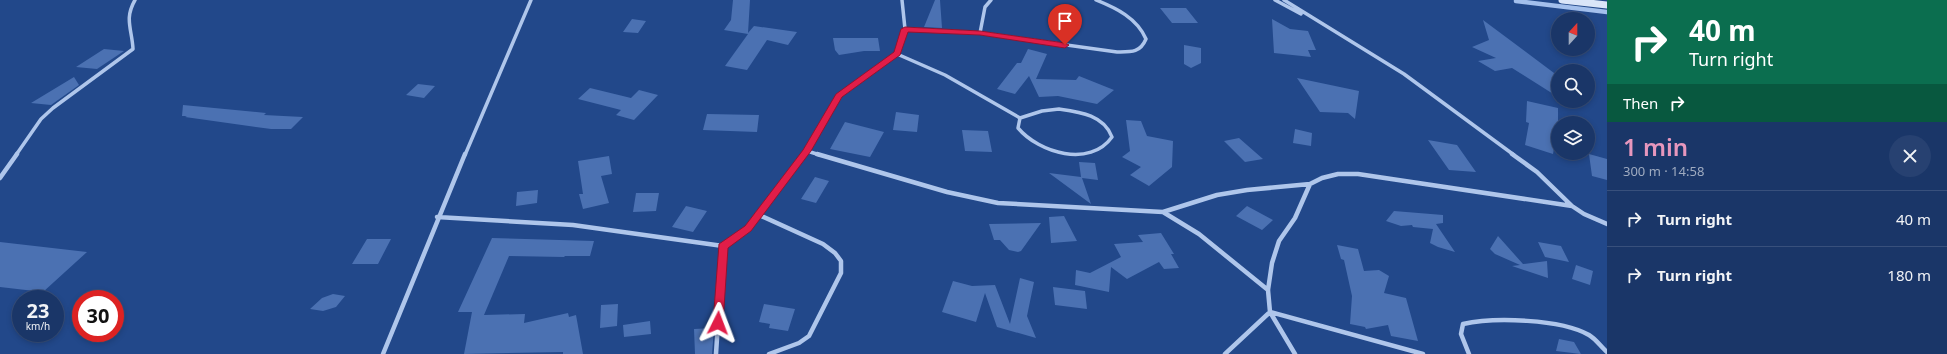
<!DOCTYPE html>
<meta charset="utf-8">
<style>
body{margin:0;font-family:"Noto Sans",sans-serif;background:#274171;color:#f1f3f6;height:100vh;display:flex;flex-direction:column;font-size:15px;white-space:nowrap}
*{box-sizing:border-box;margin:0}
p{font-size:13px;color:#9fabc0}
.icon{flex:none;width:22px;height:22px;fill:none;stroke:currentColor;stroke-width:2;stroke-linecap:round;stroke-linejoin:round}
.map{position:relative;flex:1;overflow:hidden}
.panel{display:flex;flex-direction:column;background:#1a3668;width:340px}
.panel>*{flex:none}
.banner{background:#0b6e4f;color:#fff;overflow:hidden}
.needle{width:26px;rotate:21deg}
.tools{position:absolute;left:1551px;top:12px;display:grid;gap:8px}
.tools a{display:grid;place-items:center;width:44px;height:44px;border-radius:50%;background:#1a3668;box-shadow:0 2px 6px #0003,0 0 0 1px #38507c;font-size:20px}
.speed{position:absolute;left:12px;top:290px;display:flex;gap:8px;font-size:20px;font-weight:700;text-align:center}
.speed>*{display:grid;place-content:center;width:52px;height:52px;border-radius:50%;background:#1a3668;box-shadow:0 2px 6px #0003,0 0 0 1px #38507c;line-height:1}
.speed small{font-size:10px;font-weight:400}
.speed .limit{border:6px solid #d22;background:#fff;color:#111}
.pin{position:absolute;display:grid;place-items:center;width:34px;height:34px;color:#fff;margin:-41px -17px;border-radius:50% 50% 50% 0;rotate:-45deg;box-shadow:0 0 4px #0007}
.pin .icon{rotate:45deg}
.me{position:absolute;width:44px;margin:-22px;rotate:3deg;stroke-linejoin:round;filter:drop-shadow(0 0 3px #0008)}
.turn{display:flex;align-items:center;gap:14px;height:84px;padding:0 16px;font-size:18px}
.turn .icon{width:52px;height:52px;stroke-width:2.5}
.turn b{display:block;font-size:28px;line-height:34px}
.then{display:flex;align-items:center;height:38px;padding:0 16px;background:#0003;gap:8px;font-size:15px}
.round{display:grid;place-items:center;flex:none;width:42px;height:42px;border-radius:21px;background:#274171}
.summary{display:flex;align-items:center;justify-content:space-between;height:68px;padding:0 16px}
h1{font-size:24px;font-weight:600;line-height:30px;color:#e797bd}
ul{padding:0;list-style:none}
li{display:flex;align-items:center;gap:12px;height:56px;padding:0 16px;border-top:1px solid #38507c}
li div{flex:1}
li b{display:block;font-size:15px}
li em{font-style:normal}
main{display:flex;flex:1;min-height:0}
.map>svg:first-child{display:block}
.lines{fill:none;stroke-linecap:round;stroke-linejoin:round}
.stream{stroke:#a3bfec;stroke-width:4.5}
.building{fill:#4b71b2}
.street-far1{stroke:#afc6eb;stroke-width:3.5}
.street{stroke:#afc6eb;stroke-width:4.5}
.secondary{stroke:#dae5f8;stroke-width:7}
.route{fill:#e11d48;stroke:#92132f}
</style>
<main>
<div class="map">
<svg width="1607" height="354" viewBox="0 0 1607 354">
<rect width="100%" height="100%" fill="#22488a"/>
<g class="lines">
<path class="stream" d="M1516 1 1607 12"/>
</g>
<path class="building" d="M733 0H750L748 33 754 26 797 32 788 45 767 40 747 70 725 66 748 34 724 30 731 20Z
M935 0H940L942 28 924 27Z
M1160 8H1186L1198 23H1172Z
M632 19 646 21 638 33 623 32Z
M1272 19 1290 29 1308 31 1316 50H1308L1311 57 1274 53Z
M1483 20 1558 76V97L1512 68 1495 71 1478 61 1496 58 1472 47 1489 40Z
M833 38H878L880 51H864L839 55 835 50Z
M1184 45 1201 48V63L1191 68 1184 64Z
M104 49 124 51 97 69 76 67Z
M1028 49 1047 54 1036 79 1076 80 1079 76 1114 90 1097 104 1058 96 1039 97 1029 76 1015 94 997 89 1017 63H1021Z
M74 77 79 85 51 105 31 103Z
M1297 78 1359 91 1355 119 1348 113 1320 112Z
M418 84 435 86 424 98 406 95Z
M590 88 631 98 639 90 658 95 634 120 616 115 621 110 578 99Z
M1527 101 1558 108V143L1555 142 1553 154 1525 145 1529 123 1526 122Z
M183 105 266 113 264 115 303 117 291 129H271L185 117 187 116H182Z
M896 112 919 115 917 132 893 130Z
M707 114 759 115 757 132 703 130Z
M1126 120 1141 121 1147 136 1173 141 1172 167 1149 186 1130 175 1141 167 1122 157 1130 151Z
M845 122 884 132 870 157 830 149Z
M1295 129 1312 133 1311 146 1293 143Z
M962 130 988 131 992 152 965 151Z
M1239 138 1263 159 1245 162 1224 141Z
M1428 140 1457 145 1476 172 1449 170Z
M1589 154 1607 159V180L1592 176Z
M609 156 612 174 601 176 609 203 583 209 579 194H583L578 161Z
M1079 162 1095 163 1098 180 1082 178 1091 204 1049 173 1081 177Z
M815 177 829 181 816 203 801 199Z
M538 190 537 203 516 206 517 192Z
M636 193H659L656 211 633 212Z
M686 206 707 211 693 232 672 227Z
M1247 206 1273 220 1262 230 1236 216Z
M1394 211 1443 215V223L1436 224 1455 252 1438 247 1430 243 1433 229 1413 227 1412 225 1401 226 1386 221Z
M1064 216 1077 241 1051 243 1049 217Z
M1041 223 1021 251 1018 252 1009 250 1000 240H994L989 224Z
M1161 233 1174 254H1171L1179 268 1164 269 1159 262 1127 279 1111 267 1109 292 1075 285 1076 270 1090 273 1121 257 1114 244 1143 242 1138 235Z
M1498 236 1523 264 1547 261 1548 278 1512 266 1520 265 1495 254 1490 249Z
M492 238 594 241 590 256H565L564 257 509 256 484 315 525 314 524 323 568 313 569 317 576 315 583 354H563V352L464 354 472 312H458Z
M367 239H391L378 264H352Z
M0 242 87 252 43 292 0 287Z
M1538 242 1561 246 1569 262 1545 257Z
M1337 245 1358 249 1364 271 1379 270 1389 276 1384 293 1406 298 1418 341 1391 336 1388 325 1366 329 1365 327 1350 324 1352 296 1344 260 1341 259Z
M1576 265 1593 271 1590 285 1572 279Z
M1020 278 1034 282 1027 316 1036 338 997 327 985 293 976 322 942 312 953 281 972 286 995 285 1010 324Z
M1053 287 1085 291 1087 309 1055 305Z
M333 294 345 296 336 307 323 311 310 309 322 298Z
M618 304 617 326 600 328 601 305Z
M764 304 795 309 788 331 769 328 770 324 759 322Z
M650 321 651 334 624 337 623 325Z
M714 328 712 354H695L694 329Z
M1559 339 1574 342 1581 354 1556 351Z"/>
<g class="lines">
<path class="street-far1" d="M1275 0 1301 14
M1284 0 1404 74 1514 155
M905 29 980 33 1117 52C1131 52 1140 53 1146 39 1137 18 1116 8 1096 0
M980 33 985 7 991 0
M897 54 945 75 1020 118
M1059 109C1080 112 1104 115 1112 137 1090 168 1039 153 1018 128L1020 118 1042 111Z
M807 151 820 155
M16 155 41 119 53 108 133 49C132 29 124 19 135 0
M465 155 531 0
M804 155 839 96 897 54 905 29 902 0"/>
<path class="street" d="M817 154 947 192 998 203 1163 212 1217 195 1247 190 1310 184 1322 178 1338 174H1358L1572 206
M1512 154 1537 172 1572 206 1584 214 1607 224
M0 178 17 154
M1163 212 1199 234 1268 290
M757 214 823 244 835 253 841 261V273L809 336 799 343 769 354
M437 217 573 225 723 246
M1270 312 1423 354
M1270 312 1295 354
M383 354 465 154
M716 354 723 246 748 229 805 154
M1225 354 1270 312 1268 290 1272 263 1279 241 1295 218 1310 184
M1469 354 1461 334 1463 324C1494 317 1561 319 1589 335 1596 339 1601 347 1607 352"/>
<path class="secondary" d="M1562 0 1607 5"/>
</g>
<path class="route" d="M905 27 980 31 1065 43 1069 45 1065 48 980 35 908 32 900 55 842 97 811 151 751 231 728 248 723 323 722 326H714L713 323 719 244 745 226 803 150 836 94 894 52 901 29Z"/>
</svg>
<div class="tools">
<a><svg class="needle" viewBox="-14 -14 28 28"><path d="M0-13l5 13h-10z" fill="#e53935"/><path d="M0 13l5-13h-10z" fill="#9fabc0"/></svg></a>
<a><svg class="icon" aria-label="search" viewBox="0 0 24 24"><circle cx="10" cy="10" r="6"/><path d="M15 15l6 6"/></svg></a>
<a><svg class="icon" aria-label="layers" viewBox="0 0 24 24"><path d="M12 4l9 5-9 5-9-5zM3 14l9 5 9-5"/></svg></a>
</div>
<div class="speed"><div>23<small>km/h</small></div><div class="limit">30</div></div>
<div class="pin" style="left:1065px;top:45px;background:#d93025"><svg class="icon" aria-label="arrive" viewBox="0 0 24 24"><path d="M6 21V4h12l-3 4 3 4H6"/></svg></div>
<svg class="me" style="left:718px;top:323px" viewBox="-20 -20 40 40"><path d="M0-17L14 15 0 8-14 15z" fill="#e11d48" stroke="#fff" stroke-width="4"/></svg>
</div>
<section class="panel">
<div class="banner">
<div class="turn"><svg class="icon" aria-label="right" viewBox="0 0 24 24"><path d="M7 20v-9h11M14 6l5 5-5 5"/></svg><div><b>40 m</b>Turn right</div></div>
<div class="then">Then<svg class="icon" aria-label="right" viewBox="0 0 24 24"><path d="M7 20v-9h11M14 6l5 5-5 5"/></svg></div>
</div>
<div class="summary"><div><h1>1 min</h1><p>300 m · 14:58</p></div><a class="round"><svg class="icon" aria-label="close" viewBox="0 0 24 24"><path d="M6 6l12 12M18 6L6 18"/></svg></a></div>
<ul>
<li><svg class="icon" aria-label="right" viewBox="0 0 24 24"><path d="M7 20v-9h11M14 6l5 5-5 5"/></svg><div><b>Turn right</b></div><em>40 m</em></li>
<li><svg class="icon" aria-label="right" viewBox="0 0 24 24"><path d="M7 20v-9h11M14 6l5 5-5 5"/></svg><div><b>Turn right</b></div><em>180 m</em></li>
</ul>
</section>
</main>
